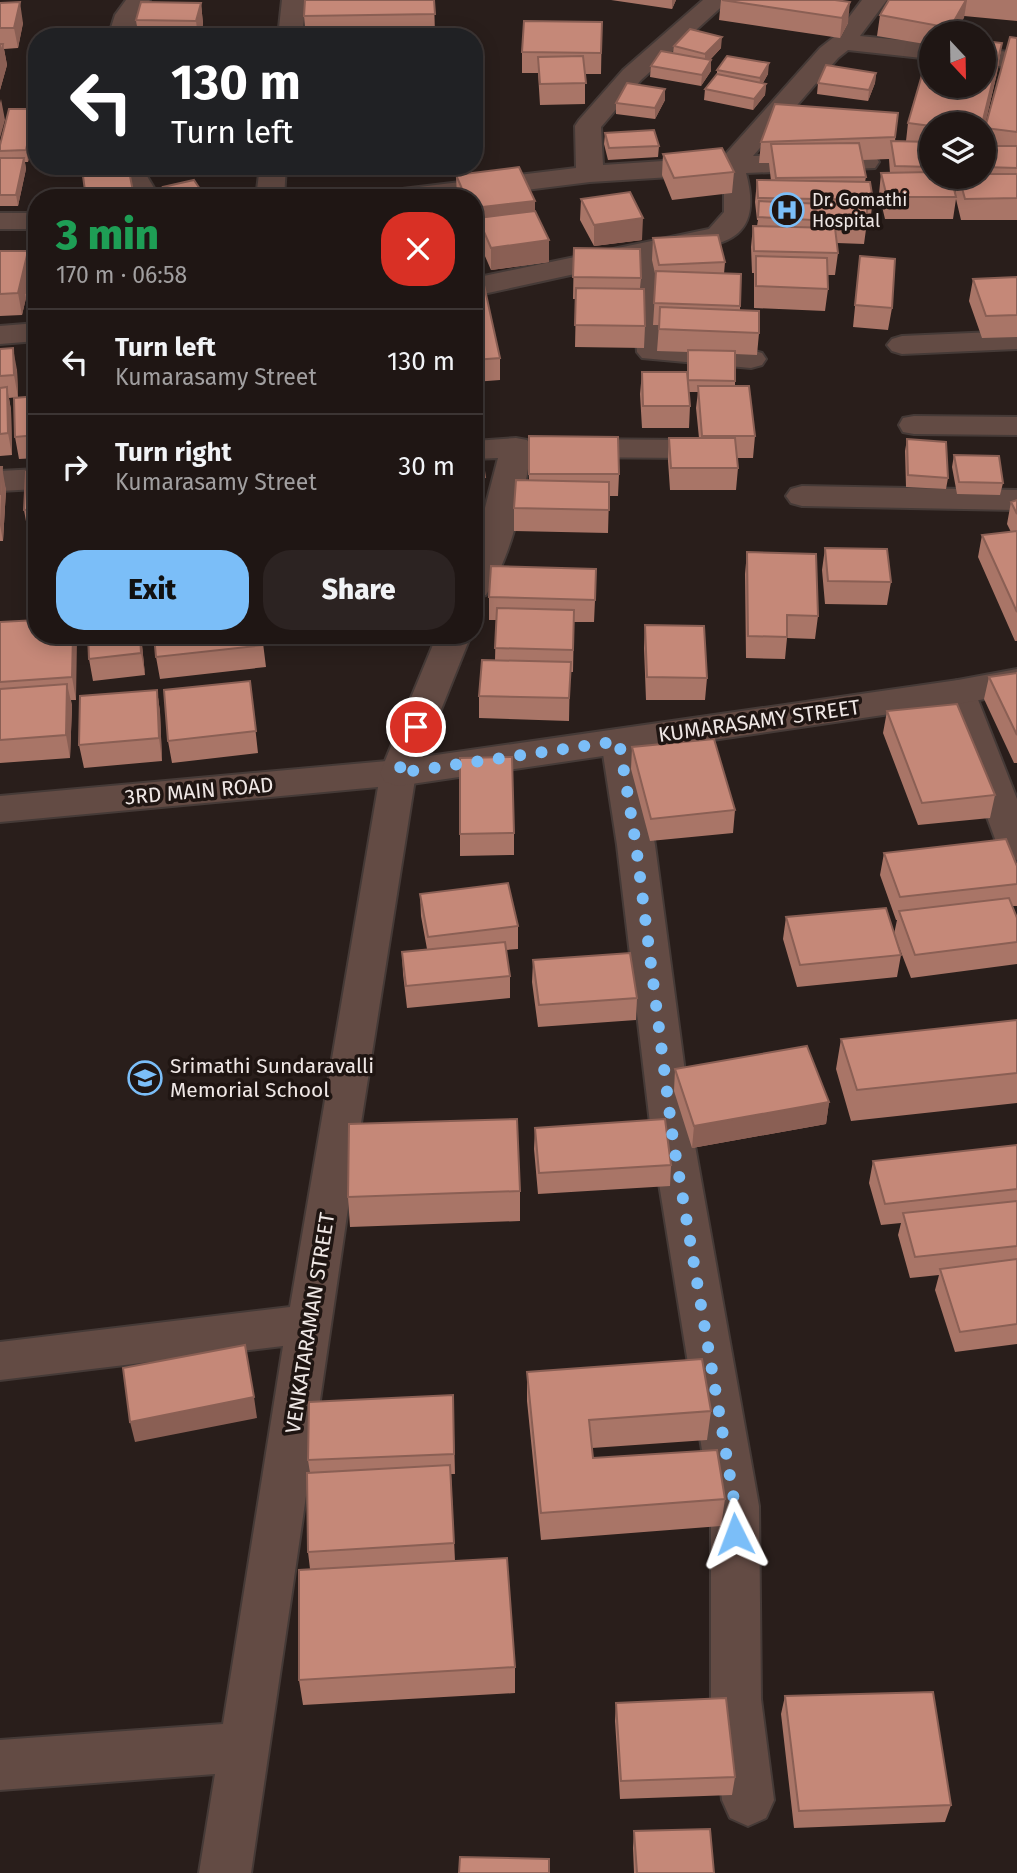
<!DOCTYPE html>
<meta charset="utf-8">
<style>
body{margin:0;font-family:"Fira Sans",sans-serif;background:#2c2322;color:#f1f3f6;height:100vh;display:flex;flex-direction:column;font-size:26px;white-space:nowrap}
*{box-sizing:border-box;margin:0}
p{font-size:23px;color:#a19fa0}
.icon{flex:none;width:38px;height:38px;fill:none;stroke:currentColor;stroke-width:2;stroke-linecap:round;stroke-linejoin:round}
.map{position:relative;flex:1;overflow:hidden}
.details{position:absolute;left:28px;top:189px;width:455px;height:455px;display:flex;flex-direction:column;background:#1f1614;border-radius:28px;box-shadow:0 4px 18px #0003,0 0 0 2px #3c3534}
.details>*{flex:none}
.banner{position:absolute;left:28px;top:28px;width:455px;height:147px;border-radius:28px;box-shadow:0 4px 18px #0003,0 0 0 2px #3c3534;background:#202124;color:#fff;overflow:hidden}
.needle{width:46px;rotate:158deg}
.tools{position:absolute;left:919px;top:21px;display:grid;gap:14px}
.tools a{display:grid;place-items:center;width:77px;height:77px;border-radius:50%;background:#1f1614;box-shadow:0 4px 18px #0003,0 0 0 2px #3c3534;font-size:35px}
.pin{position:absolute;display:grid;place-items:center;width:60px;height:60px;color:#fff;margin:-30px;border:4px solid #fff;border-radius:50%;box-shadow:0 2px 7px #0007}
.me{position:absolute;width:77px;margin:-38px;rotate:357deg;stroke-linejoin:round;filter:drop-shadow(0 0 5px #0008)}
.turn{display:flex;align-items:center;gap:24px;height:147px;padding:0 28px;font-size:32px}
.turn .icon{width:91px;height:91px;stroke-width:2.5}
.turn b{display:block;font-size:49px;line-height:60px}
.round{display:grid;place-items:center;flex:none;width:74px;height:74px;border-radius:28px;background:#2c2322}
.head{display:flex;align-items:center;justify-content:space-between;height:119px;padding:0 28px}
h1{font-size:42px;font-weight:800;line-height:52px;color:#1e9e55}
.button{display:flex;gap:14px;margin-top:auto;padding:14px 28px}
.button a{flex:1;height:80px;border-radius:28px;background:#7bbef8;color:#111;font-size:28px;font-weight:800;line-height:80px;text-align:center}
.button a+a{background:#2c2322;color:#f1f3f6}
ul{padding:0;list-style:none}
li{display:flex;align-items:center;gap:21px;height:105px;padding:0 28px;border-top:2px solid #3c3534}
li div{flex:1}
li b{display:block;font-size:26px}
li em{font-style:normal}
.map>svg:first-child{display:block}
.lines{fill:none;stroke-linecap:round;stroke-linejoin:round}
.minor-casing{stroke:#453a37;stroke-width:4}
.tertiary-casing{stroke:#453a37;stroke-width:4}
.minor{fill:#634b44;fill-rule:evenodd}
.tertiary{fill:#634b44;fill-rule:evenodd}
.wall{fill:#a97567}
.shaded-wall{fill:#8a5f54}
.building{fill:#c58878;stroke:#8a5f54;stroke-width:2}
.route{stroke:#7bbef8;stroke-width:12;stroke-dasharray:0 21.6}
.labels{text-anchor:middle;stroke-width:7;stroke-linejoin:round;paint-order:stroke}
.far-poi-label{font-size:18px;fill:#efe7e5;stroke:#1f1512;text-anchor:start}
.street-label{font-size:21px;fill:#efe7e5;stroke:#1f1512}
.poi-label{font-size:21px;fill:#efe7e5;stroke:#1f1512;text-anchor:start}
</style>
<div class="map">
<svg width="1017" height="1873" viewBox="0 0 1017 1873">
<rect width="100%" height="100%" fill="#291e1b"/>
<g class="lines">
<defs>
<path id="minor" d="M126 0H150L139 15 133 37H108L115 15Z
M282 0H306L302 37H278Z
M703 0H729L641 80 601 127 603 165 723 157 820 48 834 37 862 0H887L860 36 931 43V59L848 50 838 58 753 156 866 154 875 156 879 162 875 168 746 173C766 248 714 244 658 256L666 344 751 350 762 353 766 359 762 365 751 368 642 358 637 352 630 262 474 296V278L709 229 724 212V195L720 174 590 182 463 198H381L384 192 394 190 576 168 575 126 579 120 623 70Z
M984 49 1017 53V69L984 64Z
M114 166H141L160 198H133Z
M260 166H286L284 198H256Z
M0 213H37V229H0Z
M1017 331V349L902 354 892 351 887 345 892 339 902 336Z
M914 416 1017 417V435L914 434 903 432 899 425 903 418Z
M567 439 689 440 700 442 705 449 700 456 689 458 567 457 556 455 551 448 556 441Z
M37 469V489L0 491V471Z
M802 486 1017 490V510L802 506 791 503 786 496 791 489Z
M958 680 970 684 975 692 1017 799V860L1004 856 998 847 941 692 946 684Z
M619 729 632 732 637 741 655 845 694 1140 759 1506 761 1699 774 1800 766 1818 748 1826 730 1818 722 1800 711 1699V1506L652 1140 617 845 601 741 606 732Z
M398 760 411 764 416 773 353 1174 251 1873H199L215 1774 0 1790V1740L223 1724 283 1346 0 1380V1342L290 1307 378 787 0 822V796Z"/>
<path id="tertiary" d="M37 323V341L0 344V326Z
M516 438 527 440 532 447C523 497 514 551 486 595L474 598V550L498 458 474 459V441Z
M437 635H471L422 757 958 680 1017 669V693L958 704 398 786 385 782 380 773Z"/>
</defs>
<use href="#minor" class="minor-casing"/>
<use href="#tertiary" class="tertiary-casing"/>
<use href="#minor" class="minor"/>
<use href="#tertiary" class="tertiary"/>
</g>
<path class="wall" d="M434 0 435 34 306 37 304 16Z
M611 0H676L672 9Z
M721 0H835L848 23 840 38 719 20Z
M889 0H1017V21L964 16 955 33H931V86L1002 43 997 73 984 129V124H931V177L955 194 957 183 955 177H984V135L985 128 1017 38V220H961L956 199 953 219H885L879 194 881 173H890L889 159 862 160 866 177 865 182 873 200 870 222H867L864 244 837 243 838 253 835 275H827L828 289 825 311 754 308V273H752L751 247 753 226H757L758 220H757L755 202 757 180 771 181 769 163H759L761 142 898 113 895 141H906L908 123 931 45 877 36 880 15Z
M0 3 23 23 18 48 4 49 7 65 0 90Z
M201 3 203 24 200 37H138L136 20Z
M602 22 601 74H585V104L540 105 538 73H522V52Z
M674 46 721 48 710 60 711 71 701 86 650 77 651 66 673 53Z
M717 70 768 74 763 83 766 84 765 95 753 110 704 100 705 89 717 74Z
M876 73 875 83 868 101 817 94 818 83Z
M665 89V100L655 119 616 114V103Z
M37 117 28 162H25L26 169 18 206H0V145Z
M605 133 659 146 658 157 608 160 604 144Z
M663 154 734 172 732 193 672 200 662 175Z
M456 175 535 211 549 240V262L491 270 478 240 474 198H457Z
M163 187 206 198H164Z
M581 199 642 240 594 246 580 220Z
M653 238 725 262 724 274H741L740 310 759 333 757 355 735 354V386L755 436 753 458H737L738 468 736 490H670L668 461 669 438H699L696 408 698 392H689L690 406 689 428H642L640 394 642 372H687L688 352 657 351 659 325H653L656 278 652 260Z
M574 248 641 278 640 288 645 326 644 348 575 347 576 299H573Z
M0 251 31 266 37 252V314H29L26 298 22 315 0 316Z
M860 256 892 308 888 330 853 327Z
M1017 277V337L982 338 969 301 973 279Z
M474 285 500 358V380L474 382Z
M37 325V395H33L28 373Z
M0 349 17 370 18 397 9 398 11 410 12 455 0 456Z
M37 396V458L19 459 15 437Z
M529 436 619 474 618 496H609L608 533 514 531V508L529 480Z
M907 439 948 478 946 489 906 487 905 451Z
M474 446 485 477V499L474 500Z
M954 455 1003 483 1000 495 957 494 952 467Z
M0 467 6 490 3 541H0Z
M37 471V532L28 533 24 510Z
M1017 500V641H1015L978 557 982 535 1011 532 1007 524 1011 502Z
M825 548 891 582 887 605 825 604 822 570Z
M747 552 818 616 815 639 787 638 785 659 746 658 745 574Z
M489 597 595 600 594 622H574L573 672H570L569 721 479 718V696L495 660 496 620H489Z
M0 622 37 635H76V700H71L72 706 70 758 0 763Z
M645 625 707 678 705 700H646L644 648Z
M141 635 145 675 93 681 89 659Z
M262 635 266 667 160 679 156 657Z
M1017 673V763H1014L984 699 989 677Z
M250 681 258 753 172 763 168 741Z
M157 690 160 712 162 761 84 768 79 745Z
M887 711 995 795 990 818 918 825 883 733Z
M632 747 735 810 733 833 650 841 631 769Z
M514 833V855L460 856V834Z
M884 853 1017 866V906H1012L1017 918V964L911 978 894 934 897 920H896L880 875Z
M420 894 518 926V949L506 950 510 976V998L407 1008 403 974 402 952 427 949 421 916Z
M786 917 901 955 897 977 797 987 783 939Z
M533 960 637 998 636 1020 538 1027 532 982Z
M1017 1020V1103L851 1121 836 1069 841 1039Z
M675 1069 829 1102 826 1124 692 1148 674 1091Z
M535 1128 671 1165 670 1186 538 1194 534 1149Z
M1017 1145V1344L955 1352 935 1290 939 1275 910 1278 898 1235 901 1223 881 1225 869 1183 873 1161Z
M520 1191V1221L350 1227 348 1197Z
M527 1372 711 1411 707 1440 592 1448 593 1458 725 1499 721 1526 541 1540 527 1401Z
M453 1395 455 1474H451L455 1561 515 1667V1693L303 1705 299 1680 310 1569 308 1552 310 1473 308 1460Z
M785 1696 951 1805 945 1822 794 1828 781 1714Z
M616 1703 735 1777 732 1795 620 1799 615 1721Z
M634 1831 714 1873H634L633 1848Z"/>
<path class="shaded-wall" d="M672 0H676L672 9Z
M966 0H967L964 18 955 33H949L950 28Z
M20 2 23 23 18 48 14 28Z
M850 2 848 23 840 38 842 18Z
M201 3 203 24 200 37H198L196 21Z
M722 37 721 48 705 65V54Z
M1002 43 997 73 984 129V124H982Z
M3 44 7 65 0 90V56Z
M711 60V71L701 86 702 75Z
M769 63 768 74 759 89 760 78Z
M876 73 875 83 868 101 869 90Z
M766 84 765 95 753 110 754 99Z
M665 89V100L655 119V108Z
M1 99 5 120 0 138V103Z
M35 109 37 121 28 162 26 150Z
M24 158 26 169 18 206 16 195Z
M134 166H157L134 171Z
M535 201V222L478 218V230H474V208Z
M643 218 642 240 594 246V225Z
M549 240V262L491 270V248Z
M28 251 32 272 25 293 26 298 22 315 18 293Z
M13 348 17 370 18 397 14 375Z
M7 387 11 410 12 455 8 433Z
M2 467 6 490 3 541 0 525Z
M73 635H76L77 639 76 700 72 677Z
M140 635H141L145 675 141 653Z
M67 684 72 706 70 758 66 735Z
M157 690 160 712 162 761 159 738Z
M829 1102 826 1124 692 1148 694 1126Z
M254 1397 257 1418 135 1442 130 1422Z"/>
<path class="building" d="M305 0H434L435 14 304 16Z
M722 0H835L850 2 842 18Z
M889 0H966L950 28 880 15Z
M20 2 14 28H0V3Z
M141 2 201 3 196 21 136 20Z
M524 21 602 22 601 53 522 52Z
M690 29 722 37 705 54 674 46Z
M1010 37 1017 38V132L985 128Z
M984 41 1002 43 982 124H931V126L908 123 931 44V86H984Z
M0 44H3L0 56Z
M661 51 711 60 702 75 651 66Z
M583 56 586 83 540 84 538 57Z
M727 56 769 63 760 78 717 70Z
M826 65 876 73 869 90 818 83Z
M717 74 766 84 754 99 705 89Z
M627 83 665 89 655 108 616 103Z
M775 104 898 113 895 137 761 142Z
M9 109H35L26 150 0 151V145Z
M654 130 659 146 609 148 605 133Z
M891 141 931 142V167L895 166Z
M859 143 866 177 776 178 771 144Z
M984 146H1017V168L984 167Z
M722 148 734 172 674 178 663 154Z
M0 158H24L16 195H0Z
M519 167 535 201 474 208V198H466L456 175Z
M129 171 134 196 117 198H86L83 176Z
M931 172V177H951L956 197H887L881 173Z
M984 174H1017V198L965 199 959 177H984Z
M194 180 206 198H170L163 187Z
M757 180 870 182 873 200 758 198Z
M630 192 643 218 594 225 581 199Z
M416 194 417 198H377Z
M759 201 867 206V223L758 217Z
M535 211 549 240 491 248 478 218Z
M753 226 835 228 838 253 754 251Z
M718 235 725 262 659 265 653 238Z
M574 248 640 249 641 278 573 277Z
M0 251H28L18 293 0 294Z
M33 252H37V292L25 293Z
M756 256 827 258 828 289 756 286Z
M860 256 895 259 892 308 855 305Z
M656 271 741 274 740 306 654 303Z
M1017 277V315L986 316 973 279Z
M474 285H484L500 358 474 360Z
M576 288 644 289 645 326 575 325Z
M660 307 759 311V333L659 329Z
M32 325H37V373H28Z
M13 348 14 375 0 376V349Z
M688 350 735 351V381L688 380Z
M642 372H687L690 406H643Z
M698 386H749L755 436H702Z
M7 387 8 433 0 434V388Z
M37 396V435L15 437 14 398Z
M529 436 618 437 619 474H529Z
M669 438H735L738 468H671Z
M907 439 946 442 948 478 908 475Z
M480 445 485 477 474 478V446Z
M954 455 999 456 1003 483 959 482Z
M0 467H2L0 495Z
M37 471V509L24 510 26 472Z
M516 480 609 482V510L514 508Z
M1017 500V514L1011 502Z
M1017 531V612L982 535Z
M825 548 887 549 891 582 828 581Z
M747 552 816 554 818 616 787 615V637L748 636Z
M491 566 596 569 595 600 489 597Z
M497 608 574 610 573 650 495 648Z
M37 620V635H73L72 677 0 682V622Z
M645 625 704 626 707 678 647 677Z
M88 635H140L141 653 89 659Z
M154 635H262L264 645 156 657Z
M482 660 571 662 569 698 479 696Z
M1017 673V735L989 677Z
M250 681 256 731 168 741 164 690Z
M67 684 66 735 0 740V689Z
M157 690 159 738 79 745 80 696Z
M957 704 995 795 922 803 887 711Z
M714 739 735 810 651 819 632 747Z
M512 757 514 833 460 834V758Z
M1006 839 1017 866V884L900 897 884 853Z
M508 883 518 926 428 937 420 894Z
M1009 898 1017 918V942L915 955 899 911Z
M886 908 901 955 800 965 786 917Z
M505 942 510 976 406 986 402 952Z
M630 953 637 998 539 1005 533 960Z
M1017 1020V1073L857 1090 841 1039Z
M807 1046 829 1102 694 1126 675 1069Z
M517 1119 520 1191 348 1197 349 1124Z
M665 1119 671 1165 539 1173 535 1128Z
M1017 1145V1189L885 1204 873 1161Z
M1017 1201V1246L915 1257 903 1213Z
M1017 1259V1324L960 1332 940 1269Z
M245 1345 254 1397 130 1422 123 1368Z
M702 1359 711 1411 589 1420 593 1458 717 1450 725 1499 541 1513 527 1372Z
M453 1395 454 1454 308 1460 309 1402Z
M450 1465 454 1543 308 1552 307 1473Z
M507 1558 515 1667 299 1680V1570Z
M933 1692 951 1805 799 1811 785 1696Z
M726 1698 735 1777 621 1781 616 1703Z
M710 1829 714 1873H637L634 1831Z
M460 1857 549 1859V1873H459Z"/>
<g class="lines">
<path class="route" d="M416 727 398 773 619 741 636 845 673 1140 735 1506V1534"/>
</g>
<defs>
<symbol id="hospital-ring" viewBox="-11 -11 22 22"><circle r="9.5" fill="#1f1512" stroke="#7bbef8" stroke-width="1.5"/><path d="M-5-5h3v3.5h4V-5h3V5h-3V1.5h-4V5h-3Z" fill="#7bbef8"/></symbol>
<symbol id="school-ring" viewBox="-11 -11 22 22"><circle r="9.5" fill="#1f1512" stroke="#7bbef8" stroke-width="1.5"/><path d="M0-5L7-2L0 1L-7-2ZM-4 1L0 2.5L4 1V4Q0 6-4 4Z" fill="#7bbef8"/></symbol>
</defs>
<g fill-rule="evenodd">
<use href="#hospital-ring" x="768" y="191" width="38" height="38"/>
<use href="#school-ring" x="126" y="1059" width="38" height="38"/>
</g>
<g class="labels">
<g class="far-poi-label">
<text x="812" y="206">Dr. Gomathi<tspan x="812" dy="21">Hospital</tspan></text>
</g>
<g class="street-label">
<text transform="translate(759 721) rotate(-8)" y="7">KUMARASAMY STREET</text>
<text transform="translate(199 791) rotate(-5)" y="7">3RD MAIN ROAD</text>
<text transform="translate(310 1323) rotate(-81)" y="7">VENKATARAMAN STREET</text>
</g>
<g class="poi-label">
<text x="170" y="1073">Srimathi Sundaravalli<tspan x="170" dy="24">Memorial School</tspan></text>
</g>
</g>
</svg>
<div class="tools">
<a><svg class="needle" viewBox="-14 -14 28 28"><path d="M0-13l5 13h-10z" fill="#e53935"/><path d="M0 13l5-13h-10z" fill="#a19fa0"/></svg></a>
<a><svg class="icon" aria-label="layers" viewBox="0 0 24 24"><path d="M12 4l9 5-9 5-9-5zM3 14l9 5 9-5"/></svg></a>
</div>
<div class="pin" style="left:416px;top:727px;background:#d93025"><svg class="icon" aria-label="arrive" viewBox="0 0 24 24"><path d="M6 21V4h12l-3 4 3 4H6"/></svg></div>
<svg class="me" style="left:735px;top:1534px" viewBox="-20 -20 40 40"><path d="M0-17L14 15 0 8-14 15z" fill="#7bbef8" stroke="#fff" stroke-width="4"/></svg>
<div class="banner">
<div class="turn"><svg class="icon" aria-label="left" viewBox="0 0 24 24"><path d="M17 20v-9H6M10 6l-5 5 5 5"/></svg><div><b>130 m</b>Turn left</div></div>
</div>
<section class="details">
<div class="head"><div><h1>3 min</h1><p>170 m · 06:58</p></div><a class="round" style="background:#d93025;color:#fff"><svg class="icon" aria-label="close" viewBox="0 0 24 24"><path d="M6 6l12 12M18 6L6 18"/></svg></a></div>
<ul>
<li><svg class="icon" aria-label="left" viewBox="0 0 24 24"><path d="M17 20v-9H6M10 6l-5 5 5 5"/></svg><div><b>Turn left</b><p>Kumarasamy Street</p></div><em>130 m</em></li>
<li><svg class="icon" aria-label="right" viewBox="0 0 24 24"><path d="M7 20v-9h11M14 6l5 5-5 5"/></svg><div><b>Turn right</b><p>Kumarasamy Street</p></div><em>30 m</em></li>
</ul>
<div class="button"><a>Exit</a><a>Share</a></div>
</section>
</div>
